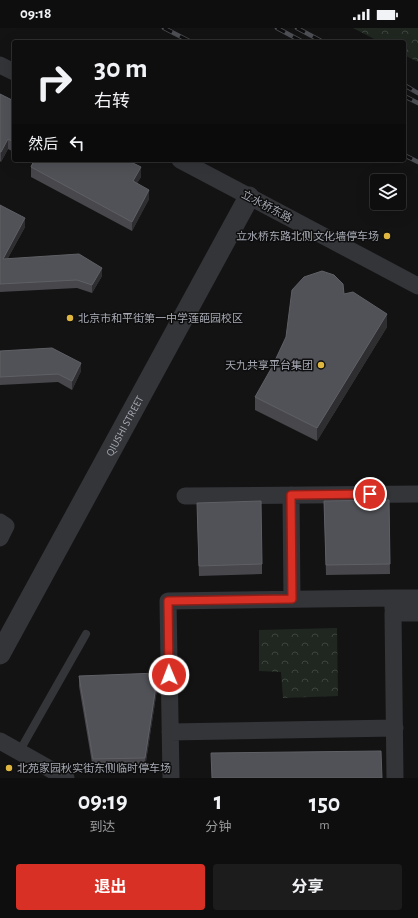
<!DOCTYPE html>
<html lang="zh">
<meta charset="utf-8">
<style>
body{margin:0;font-family:"Alegreya Sans","Noto Sans SC",sans-serif;background:#1c1c1d;color:#f1f3f6;height:100vh;display:flex;flex-direction:column;font-size:15px;white-space:nowrap}
*{box-sizing:border-box;margin:0}
p{font-size:13px;color:#9b9c9e}
.icon{flex:none;width:22px;height:22px;fill:none;stroke:currentColor;stroke-width:2;stroke-linecap:round;stroke-linejoin:round}
.map{position:relative;height:750px;overflow:hidden}
.details{display:flex;flex-direction:column;background:#0e0e0f;flex:1}
.details>*{flex:none}
.guide{position:absolute;left:12px;top:12px;width:394px;height:122px;border-radius:4px;box-shadow:0 4px 16px #0002,0 0 0 1px #2e2e2f;background:#0e0e0f;color:#f1f3f6;overflow:hidden}
.controls{position:absolute;left:370px;top:146px;display:grid;gap:8px}
.controls a{display:grid;place-items:center;width:36px;height:36px;border-radius:4px;background:#0e0e0f;box-shadow:0 4px 16px #0002,0 0 0 1px #2e2e2f;font-size:20px}
.pin{position:absolute;display:grid;place-items:center;width:34px;height:34px;color:#fff;margin:-17px;border:2px solid #fff;border-radius:50%;box-shadow:0 1px 4px #0007}
.me{position:absolute;width:44px;margin:-22px;rotate:359deg;stroke-linejoin:round;filter:drop-shadow(0 0 3px #0008)}
.turn{display:flex;align-items:center;gap:14px;height:84px;padding:0 16px;font-size:18px}
.turn .icon{width:52px;height:52px;stroke-width:2.5}
.turn b{display:block;font-size:28px;line-height:34px}
.then{display:flex;align-items:center;height:38px;padding:0 16px;background:#0003;gap:8px;font-size:15px}
.eta{display:flex;justify-content:space-evenly;align-items:center;height:68px;text-align:center}
.eta b{font-size:24px;font-weight:700;line-height:28px}
.button{display:flex;gap:8px;margin-top:auto;padding:8px 16px}
.button a{flex:1;height:46px;border-radius:4px;background:#d93025;color:#fff;font-size:16px;font-weight:700;line-height:46px;text-align:center}
.button a+a{background:#1c1c1d;color:#f1f3f6}
.status{display:flex;justify-content:space-between;align-items:center;height:28px;padding:0 20px;background:#0e0e0f;direction:ltr}
.status svg{height:11px;fill:currentColor}
.map>svg:first-child{display:block}
.forest{fill:url(#forest-crowns)}
.lines{fill:none;stroke-linecap:round;stroke-linejoin:round}
.service{stroke:#343539;stroke-width:8}
.minor{stroke:#343539;stroke-width:17}
.tertiary{stroke:#343539;stroke-width:21}
.rail-casing{stroke:#4d4e54;stroke-width:4.5}
.rail{stroke:#0e0e0f;stroke-width:3;stroke-dasharray:9;stroke-linecap:butt}
.wall{fill:#47474c}
.shaded-wall{fill:#2e2e31}
.building{fill:#515257;stroke:#5f6065}
.route-casing{stroke:#8d1f18;stroke-width:10}
.route{stroke:#d93025;stroke-width:7}
.poi-dot{fill:#dfb740;stroke:#0e0e0f;stroke-width:1.5}
.labels{text-anchor:middle;stroke-width:3;stroke-linejoin:round;paint-order:stroke}
.street-label{font-size:11px;fill:#a6a9b3;stroke:#0e0e0f}
.poi-label{font-size:11px;fill:#a6a9b3;stroke:#0e0e0f;text-anchor:end}
</style>
<div class="status"><b>09:18</b><svg viewBox="0 0 49 12"><path d="M0 12V9h3v3zM5 12V6h3v6zM10 12V3h3v9zM15 12V0h3v12zM26 1h20v11H26zM47 4h2v5h-2z"/></svg></div>
<div class="map">
<svg width="418" height="750" viewBox="0 0 418 750">
<defs>
<pattern id="forest-crowns" width="20" height="18" patternUnits="userSpaceOnUse"><rect width="20" height="18" fill="#202721"/><path d="M2 6a3 3 0 1 1 6 0M12 15a3 3 0 1 1 6 0" fill="none" stroke="#3d443f"/></pattern>
</defs>
<rect width="100%" height="100%" fill="#131314"/>
<path class="forest" d="M353 0H418V34L404 27V14H380Z
M337 600 338 668 283 670 281 644 259 643V602Z"/>
<g class="lines">
<path class="service" d="M19 724 86 606"/>
<path class="minor" d="M0 37 14 44
M180 132 418 258
M291 467 292 571
M185 468 418 466
M0 494 6 498 0 510
M393 581V570H418
M170 704 395 700
M0 713 66 750
M171 750 168 573 393 570
M395 750 393 585H418"/>
<path class="tertiary" id="s1" d="M0 626 249 169"/>
<defs>
<path id="rail" d="M164 0 191 14
M277 0 303 14
M297 0 323 14
M404 57 418 65
M404 68 418 75
M404 127 418 134"/>
</defs>
<use href="#rail" class="rail-casing"/>
<use href="#rail" class="rail"/>
</g>
<path class="wall" d="M0 66 14 73V124L8 121 1 134 0 133Z
M29 132H127L141 149 137 155 149 171 132 203 31 149V139L33 134Z
M0 177 25 199 8 230 102 248 92 265 77 260 0 264Z
M344 266 387 299 317 413 255 382V369Z
M0 323 81 343 72 362 58 354 0 357Z
M389 472 390 546 326 547 324 473Z
M197 485 262 536V546L199 548Z
M79 648 158 655 145 740 93 741 79 658Z"/>
<path class="shaded-wall" d="M8 111V121L1 134V124Z
M141 139V149L133 162V153Z
M149 162V171L132 203V194Z
M25 190V199L3 239V231Z
M102 240V248L92 265V257Z
M387 286V299L317 413V400Z
M81 335V343L72 362V353Z
M158 645V655L145 740V730Z"/>
<path class="building" d="M0 66 14 73V114L8 111 1 124H0Z
M34 132H127L141 139 133 153 149 162 132 194 31 139Z
M0 177 25 190 3 231 79 226 102 240 92 257 77 252 0 256Z
M322 243 334 247 343 256 344 266 353 264 387 286 317 400 255 369 272 339 286 309 292 262 304 249Z
M52 320 81 335 72 353 58 346 0 349V323Z
M389 472 390 536 326 537 324 473Z
M261 473 262 536 199 538 197 475Z
M158 645 145 730 93 731 79 648Z
M381 723 382 750H212L211 725Z"/>
<g class="lines">
<defs>
<path id="route" d="M169 647 168 573 292 571 291 467 370 466"/>
</defs>
<use href="#route" class="route-casing"/>
<use href="#route" class="route"/>
</g>
<g class="poi-dot">
<circle cx="387" cy="208" r="4"/>
<circle cx="70" cy="290" r="4"/>
<circle cx="321" cy="337" r="4"/>
<circle cx="9" cy="740" r="4"/>
</g>
<g class="labels">
<g class="street-label">
<text transform="translate(267 178) rotate(28)" y="4">立水桥东路</text>
<text dy="4" stroke="none"><textPath href="#s1" startOffset="260">QIUSHI STREET</textPath></text>
</g>
<g class="poi-label">
<text x="379" y="212">立水桥东路北侧文化墙停车场</text>
<text x="78" y="294" text-anchor="start">北京市和平街第一中学莲葩园校区</text>
<text x="313" y="341">天九共享平台集团</text>
<text x="17" y="744" text-anchor="start">北苑家园秋实街东侧临时停车场</text>
</g>
</g>
</svg>
<div class="controls">
<a><svg class="icon" aria-label="layers" viewBox="0 0 24 24"><path d="M12 4l9 5-9 5-9-5zM3 14l9 5 9-5"/></svg></a>
</div>
<div class="pin" style="left:370px;top:466px;background:#d93025"><svg class="icon" aria-label="arrive" viewBox="0 0 24 24"><path d="M6 21V4h12l-3 4 3 4H6"/></svg></div>
<svg class="me" style="left:169px;top:647px" viewBox="-20 -20 40 40"><circle r="17" fill="#d93025" stroke="#fff" stroke-width="3"/><path d="M0-11L8 9 0 5-8 9z" fill="#fff"/></svg>
<div class="guide">
<div class="turn"><svg class="icon" aria-label="right" viewBox="0 0 24 24"><path d="M7 20v-9h11M14 6l5 5-5 5"/></svg><div><b>30 m</b>右转</div></div>
<div class="then">然后<svg class="icon" aria-label="left" viewBox="0 0 24 24"><path d="M17 20v-9H6M10 6l-5 5 5 5"/></svg></div>
</div>
</div>
<section class="details">
<div class="eta">
<div><b>09:19</b><p>到达</p></div>
<div><b>1</b><p>分钟</p></div>
<div><b>150</b><p>m</p></div>
</div>
<div class="button"><a>退出</a><a>分享</a></div>
</section>
